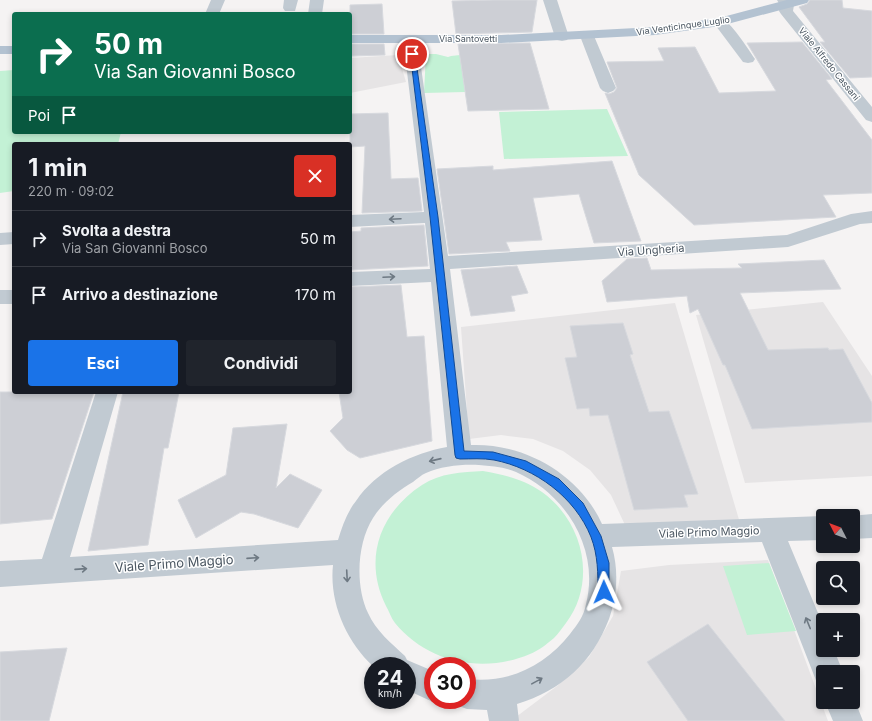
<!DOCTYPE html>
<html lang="it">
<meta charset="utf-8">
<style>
body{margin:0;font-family:Inter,sans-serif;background:#20242c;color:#f1f3f6;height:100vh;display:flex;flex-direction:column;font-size:15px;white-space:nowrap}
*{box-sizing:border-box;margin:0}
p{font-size:13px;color:#9ea1a6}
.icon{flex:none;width:22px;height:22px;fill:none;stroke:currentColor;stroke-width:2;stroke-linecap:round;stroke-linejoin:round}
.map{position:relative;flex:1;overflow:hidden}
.drawer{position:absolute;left:12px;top:142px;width:340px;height:252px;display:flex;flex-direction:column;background:#171b24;border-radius:4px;box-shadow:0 2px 6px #0003}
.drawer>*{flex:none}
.banner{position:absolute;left:12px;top:12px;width:340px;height:122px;border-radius:4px;box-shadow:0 2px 6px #0003;background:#0b6e4f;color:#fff;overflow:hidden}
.needle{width:26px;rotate:312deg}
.controls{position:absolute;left:816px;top:509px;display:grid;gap:8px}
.controls a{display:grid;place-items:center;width:44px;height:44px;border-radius:4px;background:#171b24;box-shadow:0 2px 6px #0003;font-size:20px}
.speed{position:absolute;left:364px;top:657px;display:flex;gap:8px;font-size:20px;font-weight:700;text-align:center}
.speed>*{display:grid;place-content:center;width:52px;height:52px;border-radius:50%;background:#171b24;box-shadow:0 2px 6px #0003;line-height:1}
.speed small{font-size:10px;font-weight:400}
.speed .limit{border:6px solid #d22;background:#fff;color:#111}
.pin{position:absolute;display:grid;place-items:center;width:34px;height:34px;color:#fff;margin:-17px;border:2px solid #fff;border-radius:50%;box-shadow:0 1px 4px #0007}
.me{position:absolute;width:44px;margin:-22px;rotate:359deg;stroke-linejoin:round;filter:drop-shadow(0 0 3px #0008)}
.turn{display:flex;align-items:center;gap:14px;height:84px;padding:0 16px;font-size:18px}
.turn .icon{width:52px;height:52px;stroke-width:2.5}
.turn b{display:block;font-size:28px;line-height:34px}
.then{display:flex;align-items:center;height:38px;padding:0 16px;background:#0003;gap:8px;font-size:15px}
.round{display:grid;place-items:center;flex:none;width:42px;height:42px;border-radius:4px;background:#20242c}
.headline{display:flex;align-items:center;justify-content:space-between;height:68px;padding:0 16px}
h1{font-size:24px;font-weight:700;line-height:30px}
.primary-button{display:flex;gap:8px;margin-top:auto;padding:8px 16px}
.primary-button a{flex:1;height:46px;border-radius:4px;background:#1a73e8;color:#fff;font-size:16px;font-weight:700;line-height:46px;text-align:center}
.primary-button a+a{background:#20242c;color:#f1f3f6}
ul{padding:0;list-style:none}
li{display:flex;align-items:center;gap:12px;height:56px;padding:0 16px;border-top:1px solid #363941}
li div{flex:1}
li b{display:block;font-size:15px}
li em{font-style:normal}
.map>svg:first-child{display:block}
.education{fill:#e6e4e5}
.green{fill:#c3f1d5}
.building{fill:#cdcfd5;stroke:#d7d9de}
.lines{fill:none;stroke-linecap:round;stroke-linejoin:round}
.minor{fill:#c1cad2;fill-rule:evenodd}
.major{fill:#b3c2d1;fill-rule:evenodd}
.oneway{stroke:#6e7983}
.route{fill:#1a73e8;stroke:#114b97}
.labels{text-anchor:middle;stroke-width:3;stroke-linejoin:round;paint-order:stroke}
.far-street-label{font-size:9px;fill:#4a5661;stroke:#fff}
.street-label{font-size:11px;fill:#4a5661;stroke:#fff}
.near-street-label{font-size:13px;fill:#4a5661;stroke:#fff}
</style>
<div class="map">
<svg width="872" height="721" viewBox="0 0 872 721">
<rect width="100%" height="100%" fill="#f5f3f3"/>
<path class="education" d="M398 55 406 82 350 93V58Z
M823 302 872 376V476L745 483 696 315Z
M675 303 740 523 625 525 611 495 590 470 563 451 533 439 501 435 469 439 461 327Z
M768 560 828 721H517L516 717 557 686 589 657 613 616 621 571 669 565Z"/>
<path class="green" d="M426 54H436L448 57 451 56 460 55 465 92 424 93Z
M14 70V132H121L118 144H14V191L0 193V71Z
M607 109 628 156 504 159 499 112Z
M483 471C505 475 523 479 542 492 584 522 597 582 566 623 562 628 558 634 554 638 547 644 538 651 530 654 483 674 428 663 395 623 391 618 389 611 386 606 363 560 379 513 422 485 440 473 462 472 483 471Z
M769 563 796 631 747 635 723 566Z"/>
<path class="building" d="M494 0H537L532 32 456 34 452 1Z
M810 0H842L843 8 872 11V77L850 78 820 42H825L799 7 807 4Z
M382 4 384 34H350V5Z
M802 42 832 79 826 80 872 140V193L823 195 836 217 694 225 639 175 605 93 609 94 614 92 617 88 607 62 664 61 658 48 695 47 719 93 776 91 747 43Z
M530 43 549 109 468 111 458 44Z
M350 44H384L385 55 350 56Z
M388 113 391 179 418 178 422 211 362 213 365 146 350 147V114Z
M612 161 641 241 594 243 579 194 533 198 542 240 506 242 510 251 449 254 437 169 493 166V170Z
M424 225 428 266 350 270V232L361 231V228Z
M647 258 651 270 742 268 738 264 824 260 841 289 740 293 768 350 828 348 829 350 843 349 872 403V422L752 429 725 365H723L698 309 690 313 687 296 607 302 602 281 627 259Z
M517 266 528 293 511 296 515 311 471 316 461 270Z
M401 285 407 337 424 336 432 441 360 458 347 450 330 431 343 418 339 392H350V287Z
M623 323 633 354 630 355 649 412 669 411 698 494 684 495 688 507 634 510 608 415 590 416 589 408 577 409 565 358 577 357 570 326Z
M0 392H94L52 519 0 524Z
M123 392H179L168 448H164L148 545 88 551Z
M287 424 276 488 290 474 322 490 298 528 254 514 241 512 196 538 178 500 226 475 233 428Z
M708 624 785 721H688L647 662Z
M67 648 49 721H0V652Z"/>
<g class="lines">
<path class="minor" d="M211 0H225L219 14H205Z
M284 0H298L295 11H285L283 8Z
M310 0H324L322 14H308Z
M543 0H557L569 37 567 40 562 41 557 40 555 37Z
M777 0H791L794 5 793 11 872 107V122L866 120 781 14 779 11 780 5Z
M720 18C731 21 748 49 755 59L753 62 748 63 743 62 713 22 715 19Z
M587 32 592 33 594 36 616 88 613 91 608 93 603 91 600 88 580 36 582 33Z
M410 35 415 36 417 39 448 256 787 235 851 214 872 211V223L860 224 788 247 450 269 471 445C525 443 580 475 602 524L823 516V540L788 541 823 625V650H834L843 672H823V685L817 683 762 542 612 547C619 571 617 596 609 619 592 663 562 690 517 704L519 721H489L487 710 467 709 456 705 454 700H467V679C508 684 545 666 570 634 577 625 584 616 586 604 600 549 566 494 516 472 505 467 491 466 479 465 463 464 441 466 426 473 421 475 417 479 413 482 398 491 383 502 373 518 357 543 355 586 368 613 376 631 391 643 405 656L407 660 433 671V700H438L433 702 407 690V666H373C346 641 329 602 333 565L0 587V561L42 559 96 392H118L70 557 338 540C342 527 347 512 356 501 376 471 413 453 447 447L431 282 350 286V272L430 269 425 223 350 227V215L424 212 403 39 405 36Z
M14 232V244L0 245V233Z
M0 290H14V304H0Z
M872 514V538L853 539V516H851Z
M853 696 863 721H833L825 702H853Z"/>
<path class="major" d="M787 0H809L807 3 720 26 655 35 501 43H350V35H501L655 27 719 18Z
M0 46H14V54H0Z"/>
</g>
<defs><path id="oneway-shaft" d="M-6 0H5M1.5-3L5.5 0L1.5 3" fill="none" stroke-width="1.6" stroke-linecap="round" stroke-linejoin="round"/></defs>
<g class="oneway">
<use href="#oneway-shaft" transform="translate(395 219) rotate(177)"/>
<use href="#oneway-shaft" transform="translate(389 277) rotate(-3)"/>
<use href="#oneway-shaft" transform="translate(435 460) rotate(167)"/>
<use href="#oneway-shaft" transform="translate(253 558) rotate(-4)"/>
<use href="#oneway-shaft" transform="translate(81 569) rotate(-4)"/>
<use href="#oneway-shaft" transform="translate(347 576) rotate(87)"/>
<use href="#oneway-shaft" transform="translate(808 623) rotate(-112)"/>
<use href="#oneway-shaft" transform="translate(537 681) rotate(-29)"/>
</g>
<path class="route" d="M410 52 415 54 438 217 464 451 493 452 526 461 559 479 583 503 601 536 609 563V592L608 596 604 598 599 596 598 592C598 574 598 555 591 537 575 497 535 468 494 460 483 458 471 459 460 459L456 458 455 455 430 217Z"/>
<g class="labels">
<g class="far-street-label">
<text transform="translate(683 26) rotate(-8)" y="3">Via Venticinque Luglio</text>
<text x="468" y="42">Via Santovetti</text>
<text transform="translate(829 64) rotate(51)" y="3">Viale Alfredo Cassani</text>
</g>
<g class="street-label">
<text transform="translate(651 250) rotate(-4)" y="4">Via Ungheria</text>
<text transform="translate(709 532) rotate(-2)" y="4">Viale Primo Maggio</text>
</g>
<g class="near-street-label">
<text transform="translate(174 563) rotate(-4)" y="5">Viale Primo Maggio</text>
</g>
</g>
</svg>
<div class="controls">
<a><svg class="needle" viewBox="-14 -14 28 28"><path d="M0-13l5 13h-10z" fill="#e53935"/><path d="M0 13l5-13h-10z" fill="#9ea1a6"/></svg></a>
<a><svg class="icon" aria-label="search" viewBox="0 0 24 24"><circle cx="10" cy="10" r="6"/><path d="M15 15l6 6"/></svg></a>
<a>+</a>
<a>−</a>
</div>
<div class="speed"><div>24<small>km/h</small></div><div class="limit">30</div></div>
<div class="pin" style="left:412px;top:54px;background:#d93025"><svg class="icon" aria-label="arrive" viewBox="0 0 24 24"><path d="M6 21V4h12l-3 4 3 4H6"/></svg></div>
<svg class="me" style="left:604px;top:592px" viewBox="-20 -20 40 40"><path d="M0-17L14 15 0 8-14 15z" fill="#1a73e8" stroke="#fff" stroke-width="4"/></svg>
<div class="banner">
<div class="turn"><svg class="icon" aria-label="right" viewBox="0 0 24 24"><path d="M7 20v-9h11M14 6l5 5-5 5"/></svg><div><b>50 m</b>Via San Giovanni Bosco</div></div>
<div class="then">Poi<svg class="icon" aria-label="arrive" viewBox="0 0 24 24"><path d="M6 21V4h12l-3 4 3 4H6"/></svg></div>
</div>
<section class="drawer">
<div class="headline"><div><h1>1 min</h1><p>220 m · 09:02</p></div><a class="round" style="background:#d93025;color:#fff"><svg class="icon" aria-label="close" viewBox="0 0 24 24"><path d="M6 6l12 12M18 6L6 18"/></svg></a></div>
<ul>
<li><svg class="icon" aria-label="right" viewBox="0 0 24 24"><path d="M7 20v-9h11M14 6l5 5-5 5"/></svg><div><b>Svolta a destra</b><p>Via San Giovanni Bosco</p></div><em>50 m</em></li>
<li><svg class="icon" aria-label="arrive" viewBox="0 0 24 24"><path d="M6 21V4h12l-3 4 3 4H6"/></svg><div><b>Arrivo a destinazione</b></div><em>170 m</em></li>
</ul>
<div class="primary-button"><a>Esci</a><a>Condividi</a></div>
</section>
</div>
